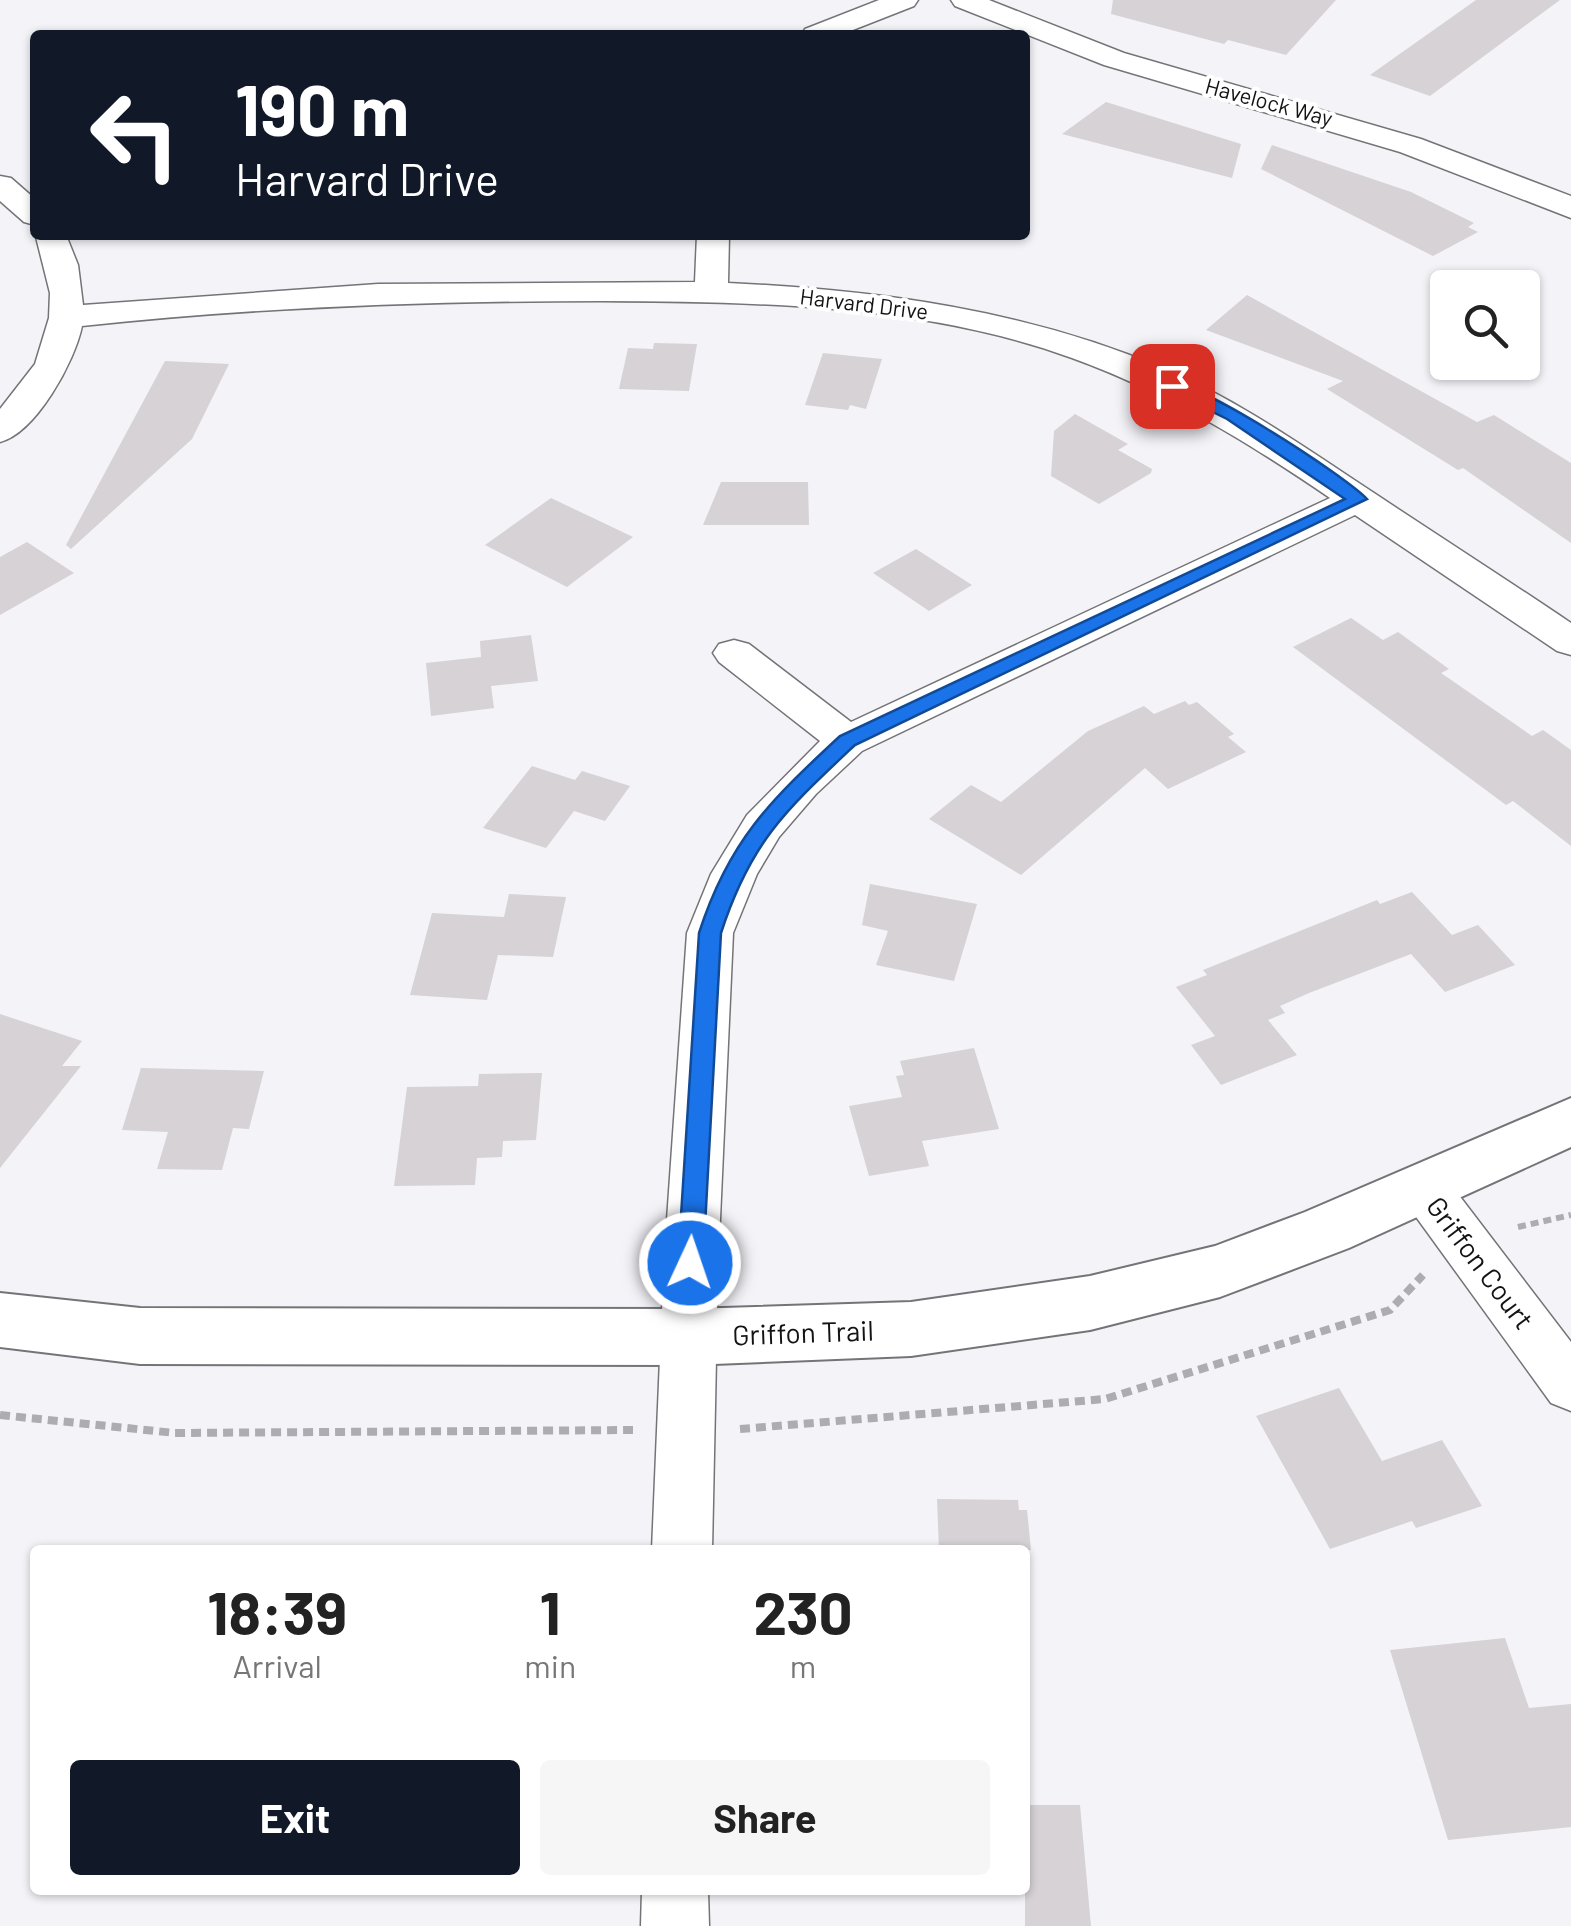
<!DOCTYPE html>
<style>
body{margin:0;font-family:Barlow,sans-serif;background:#f6f6f6;color:#222;height:100vh;display:flex;flex-direction:column;font-size:38px;white-space:nowrap}
*{box-sizing:border-box;margin:0}
p{font-size:32px;color:#767676}
.icon{flex:none;width:55px;height:55px;fill:none;stroke:currentColor;stroke-width:2;stroke-linecap:round;stroke-linejoin:round}
.map{position:relative;flex:1;overflow:hidden}
.sheet{position:absolute;left:30px;top:1545px;width:1000px;height:350px;display:flex;flex-direction:column;background:#fff;border-radius:10px;box-shadow:0 2px 8px #0004}
.sheet>*{flex:none}
.top-card{position:absolute;left:30px;top:30px;width:1000px;height:210px;border-radius:10px;box-shadow:0 2px 8px #0004;background:#111827;color:#fff;overflow:hidden}
.tools{position:absolute;left:1430px;top:270px;display:grid;gap:20px}
.tools a{display:grid;place-items:center;width:110px;height:110px;border-radius:10px;background:#fff;box-shadow:0 2px 8px #0004;font-size:50px}
.pin{position:absolute;display:grid;place-items:center;width:85px;height:85px;color:#fff;margin:-42px;border-radius:20px;box-shadow:0 5px 15px #0006}
.me{position:absolute;width:110px;margin:-55px;rotate:3deg;stroke-linejoin:round;filter:drop-shadow(0 0 8px #0008)}
.turn{display:flex;align-items:center;gap:35px;height:210px;padding:0 40px;font-size:45px}
.turn .icon{width:130px;height:130px;stroke-width:2.5}
.turn b{display:block;font-size:70px;line-height:85px}
.eta{display:flex;justify-content:space-evenly;align-items:center;height:170px;text-align:center}
.eta b{font-size:60px;font-weight:700;line-height:70px}
.primary-button{display:flex;gap:20px;margin-top:auto;padding:20px 40px}
.primary-button a{flex:1;height:115px;border-radius:10px;background:#111827;color:#fff;font-size:40px;font-weight:700;line-height:115px;text-align:center}
.primary-button a+a{background:#f6f6f6;color:#222}
.map>svg:first-child{display:block}
.building{fill:#d6d2d5}
.lines{fill:none;stroke-linecap:round;stroke-linejoin:round}
.minor-casing{stroke:#747377;stroke-width:3}
.tertiary-casing{stroke:#747377;stroke-width:4}
.path-far1{stroke:#adadb0;stroke-width:6;stroke-dasharray:8 5;stroke-linecap:butt}
.path{stroke:#adadb0;stroke-width:8;stroke-dasharray:10 6;stroke-linecap:butt}
.minor{fill:#fff;fill-rule:evenodd}
.tertiary{fill:#fff;fill-rule:evenodd}
.route{fill:#1a73e8;stroke:#114b97;stroke-width:2.5}
.labels{text-anchor:middle;stroke-width:8;stroke-linejoin:round;paint-order:stroke}
.far-street-label{font-size:22px;fill:#131314;stroke:#fff}
.street-label{font-size:28px;fill:#131314;stroke:#fff}
</style>
<div class="map">
<svg width="1571" height="1926" viewBox="0 0 1571 1926">
<rect width="100%" height="100%" fill="#f4f3f8"/>
<path class="building" d="M1113 0H1336L1286 55 1228 40 1224 44 1111 14Z
M1476 0H1560L1430 96 1370 75Z
M1106 102 1241 144 1232 178 1062 134Z
M1272 145 1411 192 1474 223 1468 227 1478 232 1433 256 1261 169Z
M1247 295 1477 422 1494 415 1571 463V543L1463 468 1458 470 1327 389 1343 381 1206 330Z
M654 343 697 344 689 391 619 389 628 348 653 349Z
M823 353 882 359 866 409 850 405 848 410 805 405Z
M165 361 229 364 192 439 71 549 66 545Z
M1075 414 1128 444 1118 450 1152 469 1151 473 1099 504 1051 476 1054 431Z
M721 482H808L809 525H703Z
M551 498 633 537 567 587 485 545Z
M27 542 74 573 0 615V557Z
M916 549 972 585 929 611 873 573Z
M1351 618 1383 640 1398 632 1449 669 1441 673 1532 736 1543 730 1571 750V846L1513 801 1506 805 1293 647Z
M531 635 538 681 491 686 494 708 431 716 426 663 481 657 480 641Z
M1185 701 1189 705 1197 702 1234 734 1228 737 1246 752 1168 789 1145 768 1021 875 929 819 971 785 1001 802 1088 731 1144 706 1154 714Z
M532 766 575 780 582 771 630 786 605 821 574 811 546 848 483 828Z
M870 884 977 904 954 981 876 965 888 931 862 925Z
M1412 892 1452 935 1478 925 1515 965 1445 992 1411 954 1309 993 1280 1006 1285 1013 1268 1020 1297 1055 1221 1085 1191 1045 1215 1036 1176 987 1207 975 1203 970 1377 900 1380 904Z
M509 894 566 897 553 957 498 955 487 1000 410 995 432 913 504 917Z
M0 1014 82 1041 62 1066H81L0 1168Z
M974 1048 999 1129 922 1141 929 1166 869 1176 849 1106 902 1097 896 1076 904 1075 900 1061Z
M141 1068 264 1071 249 1129 233 1128 222 1170 157 1169 168 1132 122 1130Z
M542 1073 536 1140 503 1141 502 1157 477 1158 475 1185 394 1186 407 1087 478 1086 479 1074Z
M1339 1388 1382 1461 1442 1440 1482 1506 1416 1528 1412 1521 1330 1549 1256 1416Z
M937 1499 1018 1500 1019 1510H1027L1031 1550H939Z
M1505 1638 1529 1708 1571 1704V1827L1448 1840 1390 1650Z
M1025 1805H1080L1091 1926H1025Z"/>
<g class="lines">
<defs>
<path id="minor" d="M879 0H918L914 6 840 35H801L805 29Z
M951 0H989L1124 53 1421 139 1571 196V218L1400 152 1104 65 955 6Z
M0 176 11 178 35 199V225L24 222 0 201Z
M35 233 66 235 78 265 83 305 378 284 695 282 697 235H729L728 283C878 290 1026 310 1165 369 1240 401 1307 449 1374 493 1440 537 1506 579 1571 623V655L1557 651 1355 515 862 751 816 794 779 837 757 874 733 933 718 1263 712 1550H652L664 1263 687 933 711 874 747 815 820 741 719 662 713 653 719 644 734 640 749 644 851 722 1330 498C1248 442 1166 392 1072 358 924 304 758 302 602 301 428 301 255 307 82 326 75 361 36 433 0 442V409L35 364 49 318 50 293Z
M1424 1167 1442 1173 1571 1342V1411L1551 1403 1406 1203 1398 1188 1406 1173Z
M642 1890H708L709 1926H641Z"/>
<path id="tertiary" d="M1571 1098V1147L1349 1248 1220 1297 1090 1330 911 1356 689 1365 140 1364 0 1347V1293L140 1308 689 1309 911 1302 1090 1276 1215 1246 1305 1212Z"/>
</defs>
<use href="#minor" class="minor-casing"/>
<use href="#tertiary" class="tertiary-casing"/>
<path class="path-far1" d="M1518 1227 1571 1215"/>
<path class="path" d="M0 1415 175 1433 633 1430
M740 1429 1105 1399 1390 1310 1423 1275"/>
<use href="#minor" class="minor"/>
<use href="#tertiary" class="tertiary"/>
</g>
<path class="route" d="M1166 382C1195 378 1344 475 1367 499L855 745C786 810 751 841 721 933L703 1263 700 1271 690 1274 681 1271 678 1263 699 933C729 840 770 801 840 736L1345 499 1227 419 1166 389Z"/>
<g class="labels">
<g class="far-street-label">
<text transform="translate(1269 102) rotate(15)" y="8">Havelock Way</text>
<text transform="translate(864 304) rotate(7)" y="8">Harvard Drive</text>
</g>
<g class="street-label">
<text transform="translate(1480 1263) rotate(53)" y="10">Griffon Court</text>
<text transform="translate(803 1333) rotate(-2)" y="10">Griffon Trail</text>
</g>
</g>
</svg>
<div class="tools">
<a><svg class="icon" aria-label="search" viewBox="0 0 24 24"><circle cx="10" cy="10" r="6"/><path d="M15 15l6 6"/></svg></a>
</div>
<div class="pin" style="left:1172px;top:386px;background:#d93025"><svg class="icon" aria-label="arrive" viewBox="0 0 24 24"><path d="M6 21V4h12l-3 4 3 4H6"/></svg></div>
<svg class="me" style="left:690px;top:1263px" viewBox="-20 -20 40 40"><circle r="17" fill="#1a73e8" stroke="#fff" stroke-width="3"/><path d="M0-11L8 9 0 5-8 9z" fill="#fff"/></svg>
<div class="top-card">
<div class="turn"><svg class="icon" aria-label="left" viewBox="0 0 24 24"><path d="M17 20v-9H6M10 6l-5 5 5 5"/></svg><div><b>190 m</b>Harvard Drive</div></div>
</div>
<section class="sheet">
<div class="eta">
<div><b>18:39</b><p>Arrival</p></div>
<div><b>1</b><p>min</p></div>
<div><b>230</b><p>m</p></div>
</div>
<div class="primary-button"><a>Exit</a><a>Share</a></div>
</section>
</div>
